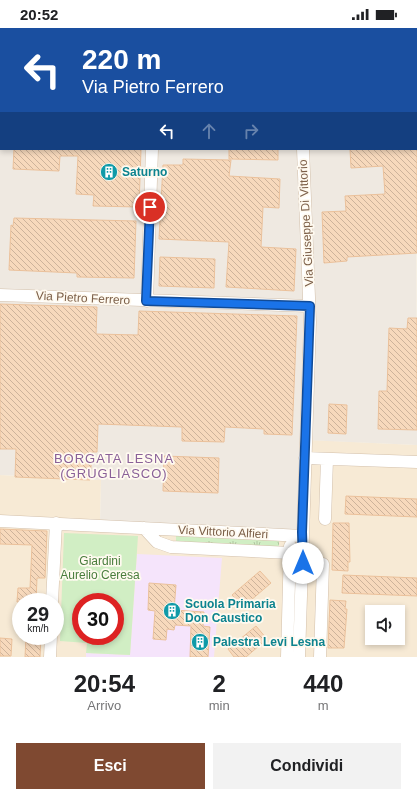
<!DOCTYPE html>
<html lang="it">
<style>
body{margin:0;font-family:Arial,sans-serif;background:#f2f2f2;color:#202124;height:100vh;display:flex;flex-direction:column;font-size:15px;white-space:nowrap}
*{box-sizing:border-box;margin:0}
p{font-size:13px;color:#757577}
.icon{flex:none;width:22px;height:22px;fill:none;stroke:currentColor;stroke-width:2;stroke-linecap:round;stroke-linejoin:round}
.map{position:relative;height:629px;overflow:hidden}
.side{display:flex;flex-direction:column;background:#fff;flex:1}
.side>*{flex:none}
.banner{position:absolute;left:0px;top:0px;width:417px;height:122px;box-shadow:0 2px 6px #0003;background:#1a4fa0;color:#fff;overflow:hidden}
.buttons{position:absolute;left:365px;top:577px;display:grid;gap:8px}
.buttons a{display:grid;place-items:center;width:40px;height:40px;border-radius:0px;background:#fff;box-shadow:0 2px 6px #0003;font-size:20px}
.speed{position:absolute;left:12px;top:565px;display:flex;gap:8px;font-size:20px;font-weight:700;text-align:center}
.speed>*{display:grid;place-content:center;width:52px;height:52px;border-radius:50%;background:#fff;box-shadow:0 2px 6px #0003;line-height:1}
.speed small{font-size:10px;font-weight:400}
.speed .limit{border:6px solid #d22;background:#fff;color:#111}
.pin{position:absolute;display:grid;place-items:center;width:34px;height:34px;color:#fff;margin:-17px;border:2px solid #fff;border-radius:50%;box-shadow:0 1px 4px #0007}
.me{position:absolute;width:44px;margin:-22px;rotate:0deg;stroke-linejoin:round;filter:drop-shadow(0 0 3px #0008)}
.turn{display:flex;align-items:center;gap:14px;height:84px;padding:0 16px;font-size:18px}
.turn .icon{width:52px;height:52px;stroke-width:2.5}
.turn b{display:block;font-size:28px;line-height:34px}
.lanes{display:flex;align-items:center;height:38px;padding:0 16px;background:#0003;justify-content:center;gap:20px;direction:ltr}
.lanes .off{opacity:.35}
.eta{display:flex;justify-content:space-evenly;align-items:center;height:68px;text-align:center}
.eta b{font-size:24px;font-weight:700;line-height:28px}
.action{display:flex;gap:8px;margin-top:auto;padding:8px 16px}
.action a{flex:1;height:46px;border-radius:0px;background:#7f4931;color:#fff;font-size:16px;font-weight:700;line-height:46px;text-align:center}
.action a+a{background:#f2f2f2;color:#202124}
.status{display:flex;justify-content:space-between;align-items:center;height:28px;padding:0 20px;background:#fff;direction:ltr}
.status svg{height:11px;fill:currentColor}
.map>svg:first-child{display:block}
.residential{fill:#f7ead5;fill-rule:evenodd}
.industrial{fill:#efe9e1}
.education{fill:#f5e4fb}
.grass{fill:url(#grass-tufts)}
.green{fill:#d1eec4;fill-rule:evenodd}
.building{fill:url(#building-back-hatch);stroke:#ebc19b}
.lines{fill:none;stroke-linecap:round;stroke-linejoin:round}
.minor-casing{stroke:#d3c0ab;stroke-width:13}
.minor{stroke:#fff;stroke-width:12}
.route-casing{stroke:#114b97;stroke-width:10}
.route{stroke:#1a73e8;stroke-width:7}
.labels{text-anchor:middle;stroke-width:3.5;stroke-linejoin:round;paint-order:stroke}
.culture-label{font-size:12px;font-weight:bold;fill:#0d838f;stroke:#fffaf0;text-anchor:start}
.street-label{font-size:12px;fill:#7c5f48;stroke:#fffaf0}
.park-label{font-size:12px;fill:#497d3c;stroke:#fffaf0}
.neighbourhood-label{font-size:13px;letter-spacing:1px;fill:#8a6098;stroke:#fffaf0}
</style>
<div class="status"><b>20:52</b><svg viewBox="0 0 49 12"><path d="M0 12V9h3v3zM5 12V6h3v6zM10 12V3h3v9zM15 12V0h3v12zM26 1h20v11H26zM47 4h2v5h-2z"/></svg></div>
<div class="map">
<svg width="417" height="629" viewBox="0 0 417 629">
<defs>
<pattern id="grass-tufts" width="24" height="20" patternUnits="userSpaceOnUse"><rect width="24" height="20" fill="#d1eec4"/><path d="M3 7l-1-3M5 7V3M7 7l1-3M15 17l-1-3M17 17v-4M19 17l1-3" fill="none" stroke="#afc4a1"/></pattern>
<pattern id="building-back-hatch" width="6" height="6" patternUnits="userSpaceOnUse"><rect width="6" height="6" fill="#f7d9bc"/><path d="M-1 5l2 2M0 0l6 6M5-1l2 2" fill="none" stroke="#cdb39b"/></pattern>
</defs>
<rect width="100%" height="100%" fill="#fef8e8"/>
<path class="residential" d="M312 412 417 417V629H0V447L101 452 100 494ZM21 574H55V608H21ZM81 574H115V608H81ZM372 584H398V610H372Z"/>
<path class="industrial" d="M416 30 417 417 304 412 301 505 100 495 101 452 0 447V76L1 121H416Z"/>
<path class="education" d="M137 526 222 530 214 629H86V625L130 627Z"/>
<path class="grass" d="M176 508 279 513V521L176 517Z"/>
<path class="green" d="M64 505 138 508 130 627 86 625 87 615 60 613ZM81 574H115V608H81Z"/>
<path class="building" d="M14 121H141L139 179 93 178 94 167 76 166 78 128H60L59 143 13 141Z
M229 121H278V132L229 131Z
M350 121H417V225L347 229V233L324 235 322 184 346 183 345 168 385 166 383 138 351 140Z
M183 131 231 132 229 148 280 151 279 180 263 179 261 219 296 221 294 263 226 259 229 214 159 211 163 137H183Z
M14 190 136 193 134 250 77 249V245L9 242 11 197 13 198Z
M160 229 215 231 214 260 159 258Z
M0 276 97 279 96 306 138 307 139 283 297 288 292 407 264 406V401L225 399 224 414 182 413V399L98 396 97 424H92L90 452 15 449 16 421H0Z
M408 290H417V402L378 401 379 363H387L389 300 407 301Z
M329 376 347 377 346 406 328 405Z
M164 428 219 430 218 465 163 463Z
M346 468 417 471V489L345 486Z
M333 495H349L350 534H348V543L332 542Z
M0 501 47 503 45 550H37L36 574H17L18 560H30L32 517 0 516Z
M312 523 319 524V528H312Z
M260 543 271 555 243 579 232 567Z
M343 547 417 550V568L342 565Z
M149 555 176 557 174 582 204 584 203 598 210 599 208 629H190L191 598 175 597 174 602 167 601 166 612 153 611 155 583 148 582Z
M330 572 346 573 345 581H347L344 620H328Z
M256 598 267 611 246 629H234L228 621Z
M26 608H41L40 629H25Z
M0 610 12 611 11 628H0Z"/>
<g class="lines">
<defs>
<path id="minor" d="M416 22H417
M0 67 1 66
M0 267 309 278
M147 273 152 121
M305 430 417 434
M325 491 327 431
M0 493 302 508
M144 500 157 514 171 519 290 525
M303 535 323 536 320 629
M52 574 56 495
M50 629 51 608
M287 629 290 518
M299 629 310 294 303 121"/>
</defs>
<use href="#minor" class="minor-casing"/>
<use href="#minor" class="minor"/>
</g>
<g class="lines">
<defs>
<path id="route" d="M150 179 146 273 310 278 302 504 303 535"/>
</defs>
<use href="#route" class="route-casing"/>
<use href="#route" class="route"/>
</g>
<defs>
<symbol id="building-disc" viewBox="-11 -11 22 22"><circle r="9.5" fill="#0f9aa8" stroke="#fffaf0"/><path d="M-4-6H4V6H1V3H-1V6H-4ZM-2.5-4.3h1.7v1.8h-1.7ZM.8-4.3h1.7v1.8H.8ZM-2.5-1h1.7V.8h-1.7ZM.8-1h1.7V.8H.8Z" fill="#fff"/></symbol>
</defs>
<g fill-rule="evenodd">
<use href="#building-disc" x="99" y="134" width="20" height="20"/>
<use href="#building-disc" x="162" y="573" width="20" height="20"/>
<use href="#building-disc" x="190" y="604" width="20" height="20"/>
</g>
<g class="labels">
<g class="culture-label">
<text x="122" y="148">Saturno</text>
<text x="185" y="580">Scuola Primaria<tspan x="185" dy="14">Don Caustico</tspan></text>
<text x="213" y="618">Palestra Levi Lesna</text>
</g>
<g class="street-label">
<text transform="translate(306 195) rotate(-93)" y="4">Via Giuseppe Di Vittorio</text>
<text transform="translate(83 270) rotate(3)" y="4">Via Pietro Ferrero</text>
<text transform="translate(223 504) rotate(3)" y="4">Via Vittorio Alfieri</text>
</g>
<g class="park-label">
<text x="100" y="537">Giardini<tspan x="100" dy="14">Aurelio Ceresa</tspan></text>
</g>
<g class="neighbourhood-label">
<text x="114" y="435">BORGATA LESNA<tspan x="114" dy="15">(GRUGLIASCO)</tspan></text>
</g>
</g>
</svg>
<div class="buttons">
<a><svg class="icon" aria-label="sound" viewBox="0 0 24 24"><path d="M4 9h4l5-4v14l-5-4H4zM17 9q2 3 0 6"/></svg></a>
</div>
<div class="speed"><div>29<small>km/h</small></div><div class="limit">30</div></div>
<div class="pin" style="left:150px;top:179px;background:#d93025"><svg class="icon" aria-label="arrive" viewBox="0 0 24 24"><path d="M6 21V4h12l-3 4 3 4H6"/></svg></div>
<svg class="me" style="left:303px;top:535px" viewBox="-20 -20 40 40"><circle r="19" fill="#fff"/><path d="M0-13L10 11 0 6-10 11z" fill="#1a73e8"/></svg>
<div class="banner">
<div class="turn"><svg class="icon" aria-label="left" viewBox="0 0 24 24"><path d="M17 20v-9H6M10 6l-5 5 5 5"/></svg><div><b>220 m</b>Via Pietro Ferrero</div></div>
<div class="lanes"><svg class="icon" aria-label="left" viewBox="0 0 24 24"><path d="M17 20v-9H6M10 6l-5 5 5 5"/></svg><svg class="icon off" aria-label="ahead" viewBox="0 0 24 24"><path d="M12 20V5M6 11l6-6 6 6"/></svg><svg class="icon off" aria-label="right" viewBox="0 0 24 24"><path d="M7 20v-9h11M14 6l5 5-5 5"/></svg></div>
</div>
</div>
<section class="side">
<div class="eta">
<div><b>20:54</b><p>Arrivo</p></div>
<div><b>2</b><p>min</p></div>
<div><b>440</b><p>m</p></div>
</div>
<div class="action"><a>Esci</a><a>Condividi</a></div>
</section>
